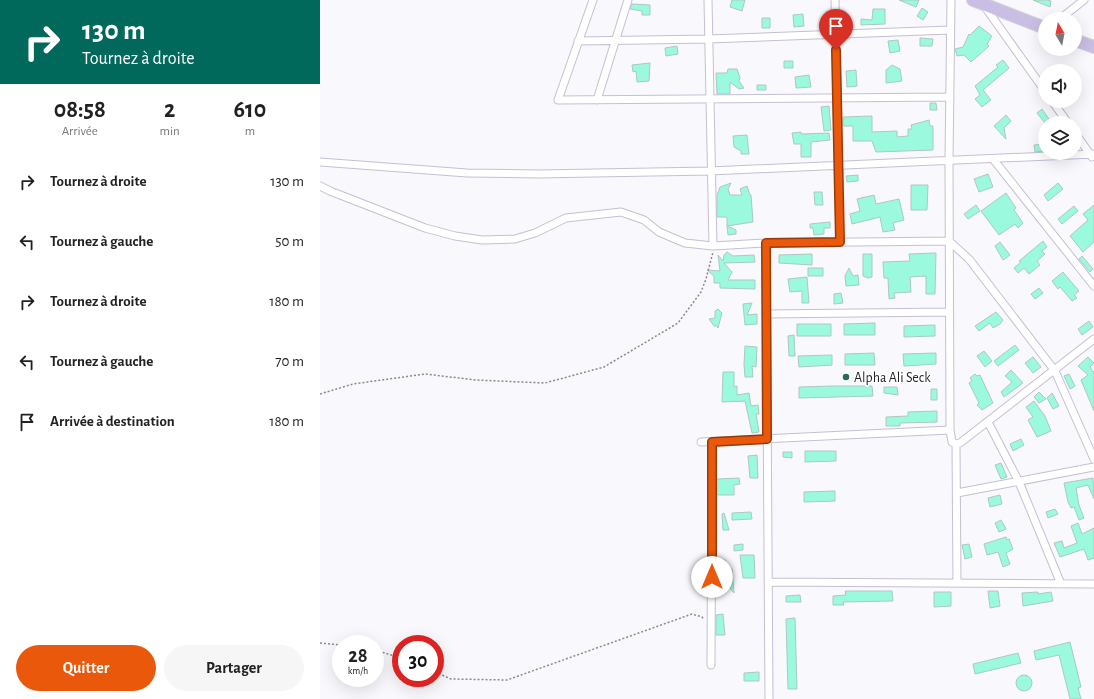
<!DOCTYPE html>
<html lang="fr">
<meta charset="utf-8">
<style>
body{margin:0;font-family:"Alegreya Sans",sans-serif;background:#f6f6f6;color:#222;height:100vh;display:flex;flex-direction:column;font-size:15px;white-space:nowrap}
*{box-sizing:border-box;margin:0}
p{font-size:13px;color:#767676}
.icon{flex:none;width:22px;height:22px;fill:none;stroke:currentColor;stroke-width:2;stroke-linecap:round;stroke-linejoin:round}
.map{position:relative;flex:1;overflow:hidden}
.side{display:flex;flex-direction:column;background:#fff;width:320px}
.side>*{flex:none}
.top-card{background:#00695c;color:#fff;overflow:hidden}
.needle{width:26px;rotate:350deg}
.controls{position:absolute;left:718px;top:12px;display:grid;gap:8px}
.controls a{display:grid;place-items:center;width:44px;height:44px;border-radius:50%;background:#fff;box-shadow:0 4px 16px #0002;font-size:20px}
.speed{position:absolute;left:12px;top:635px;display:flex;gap:8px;font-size:20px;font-weight:700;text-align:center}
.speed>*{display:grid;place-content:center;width:52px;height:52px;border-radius:50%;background:#fff;box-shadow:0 4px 16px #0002;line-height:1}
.speed small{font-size:10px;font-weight:400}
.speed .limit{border:6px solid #d22;background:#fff;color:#111}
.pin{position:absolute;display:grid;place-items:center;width:34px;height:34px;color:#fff;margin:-41px -17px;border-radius:50% 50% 50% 0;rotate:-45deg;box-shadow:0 0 4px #0007}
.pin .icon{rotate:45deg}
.me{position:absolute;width:44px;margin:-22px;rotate:0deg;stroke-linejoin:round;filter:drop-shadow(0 0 3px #0008)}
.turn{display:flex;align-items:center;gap:14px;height:84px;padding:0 16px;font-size:18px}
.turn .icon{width:52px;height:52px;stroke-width:2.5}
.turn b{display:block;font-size:28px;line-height:34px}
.eta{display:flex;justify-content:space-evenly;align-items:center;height:68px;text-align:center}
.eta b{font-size:24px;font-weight:700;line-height:28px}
.primary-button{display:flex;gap:8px;margin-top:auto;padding:8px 16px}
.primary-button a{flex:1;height:46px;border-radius:24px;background:#ea580c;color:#fff;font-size:16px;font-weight:700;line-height:46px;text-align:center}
.primary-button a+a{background:#f6f6f6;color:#222}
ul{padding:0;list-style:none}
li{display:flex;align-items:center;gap:12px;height:60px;padding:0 16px}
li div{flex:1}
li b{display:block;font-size:15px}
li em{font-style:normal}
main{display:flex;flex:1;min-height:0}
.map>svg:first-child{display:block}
.building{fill:#9bfadd;stroke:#acc9bf}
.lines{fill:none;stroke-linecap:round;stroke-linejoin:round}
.minor-casing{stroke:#c6bed6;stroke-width:9}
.primary-casing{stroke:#d7d6d8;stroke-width:14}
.path{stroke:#8a888f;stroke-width:1.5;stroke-dasharray:2 2;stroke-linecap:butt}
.minor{stroke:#fff;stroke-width:7}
.primary{stroke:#cbbee4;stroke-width:12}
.route-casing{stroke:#983908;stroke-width:10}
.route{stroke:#ea580c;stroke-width:7}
.poi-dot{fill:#2a6a59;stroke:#fff;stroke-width:1.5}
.labels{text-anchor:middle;stroke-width:3.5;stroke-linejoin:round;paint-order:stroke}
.poi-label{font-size:14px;fill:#211e27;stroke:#fff;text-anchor:start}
</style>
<main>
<section class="side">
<div class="top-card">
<div class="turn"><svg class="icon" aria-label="right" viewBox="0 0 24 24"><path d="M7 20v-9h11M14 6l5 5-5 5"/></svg><div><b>130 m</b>Tournez à droite</div></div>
</div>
<div class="eta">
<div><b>08:58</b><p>Arrivée</p></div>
<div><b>2</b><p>min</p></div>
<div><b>610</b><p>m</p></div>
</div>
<ul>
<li><svg class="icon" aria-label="right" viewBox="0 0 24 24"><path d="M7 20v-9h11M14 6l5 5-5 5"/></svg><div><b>Tournez à droite</b></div><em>130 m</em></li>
<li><svg class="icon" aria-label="left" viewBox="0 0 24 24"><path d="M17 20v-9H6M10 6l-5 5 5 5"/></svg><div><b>Tournez à gauche</b></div><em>50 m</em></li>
<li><svg class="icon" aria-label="right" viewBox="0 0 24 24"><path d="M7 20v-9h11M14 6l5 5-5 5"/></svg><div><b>Tournez à droite</b></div><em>180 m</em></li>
<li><svg class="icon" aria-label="left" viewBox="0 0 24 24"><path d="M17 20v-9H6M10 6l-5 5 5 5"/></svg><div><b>Tournez à gauche</b></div><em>70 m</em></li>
<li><svg class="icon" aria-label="arrive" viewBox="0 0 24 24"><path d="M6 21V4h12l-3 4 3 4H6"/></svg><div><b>Arrivée à destination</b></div><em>180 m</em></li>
</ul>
<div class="primary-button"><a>Quitter</a><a>Partager</a></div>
</section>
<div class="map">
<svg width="774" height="699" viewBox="0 0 774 699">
<rect width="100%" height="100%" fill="#f9f8fd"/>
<path class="building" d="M412 0H425L422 11 410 7Z
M579 0H599L596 7Z
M713 0H727L731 1 730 7Z
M312 4 330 5V15H322V11L310 9Z
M602 8 608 12 603 20 597 16Z
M553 9H565V24L541 25V19L552 20Z
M483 14 484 26 474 27 473 15Z
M442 18H450V28H442Z
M659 26 672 36 667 44 669 46 651 62 644 55 637 56 635 49 643 47 649 34 650 35Z
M600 38 613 39 612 46H600Z
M578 40 580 51 570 53 568 41Z
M357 46 358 54 346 56 345 48Z
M683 60 689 68 663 90 671 100 662 107 655 99 660 95 655 86 678 67 676 65Z
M464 61H473V68H464Z
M330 63 329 81 317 82 316 71 313 72 312 65Z
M572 65 580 69 582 81 566 83V70Z
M408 69H417L420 78 419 81 424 88 419 89 410 82V94H397L396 73H407Z
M536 70 537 86 527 87 526 71Z
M489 75 491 87 476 88 475 77Z
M437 85H446V90H437Z
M610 103H616L617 110H610Z
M509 106 511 130 504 131 501 107Z
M722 109 729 119 733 123H725L717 113Z
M686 115 691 121 684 128 686 139 674 126Z
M552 116V132L577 131V137L588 136V129H592L591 125 609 120 610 126H613V150L556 152 552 141H533V126H523V117Z
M481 132V134L509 133 510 140 491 142V157H481V144H474L472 133Z
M427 135 429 154H421V151L414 147 413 136Z
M725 144V151L715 152 714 145Z
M668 174 673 187 659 192 654 179Z
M538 175V181L527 182 526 176Z
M411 183 408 189 410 195H422L420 189 427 186 430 195H431L433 222 407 226V217H397V195L400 187Z
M738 183 743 189 728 201 724 195Z
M591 185H608L607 210H591Z
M494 192H502L503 205H495Z
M686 193 696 208 694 210 703 223 698 228 695 224 679 235 661 211Z
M554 195 556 204 579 199 584 220 573 223 575 230 563 232 560 217 532 224 530 214 540 211 537 199Z
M656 205 660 211 648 219 644 214Z
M774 205V242L763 252 750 236 768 220 763 214Z
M754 206 758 211 742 224 738 219Z
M510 222V228H504V234L494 235 493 228H490V224Z
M407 226 416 230V234L408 235Z
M723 241 727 247 722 251 725 254 717 261 720 265 709 274 704 268 698 273 694 268 701 262 699 261Z
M680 242 690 255 683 260 675 246Z
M407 252 413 256 434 255 435 262 404 263 412 272 408 280H435V289L400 288V283H394V276L387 270 400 271 398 255 403 261 404 255Z
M616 253 615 294H606V276L590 277 591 292 574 293 575 298 569 299 568 278H564L563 262 590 261 589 254Z
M492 254V265L459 263V255Z
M543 254H552V277L548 278 543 276Z
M762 256 773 269 770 272 759 259Z
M488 268H503V276H488Z
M529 268 533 276 538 275 539 285 526 286 525 276Z
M743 272 759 291 754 295 757 298 752 301 740 287 738 289 732 281Z
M487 277 489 303H482V291L470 292 468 279Z
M719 288 723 293 715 299 711 294Z
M521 293 523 303 514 304V294Z
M432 303 427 315 437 314V324L425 325 423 304Z
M398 309 402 313 398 328 397 326H394L389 319 395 318V311Z
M676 312 683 320 680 324 673 328 670 323 659 331 655 326Z
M769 321 773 327 762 335 758 329Z
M555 323V335H524V324Z
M477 324H511V336H477Z
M615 325V336L584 337V326Z
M474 335 475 356H469L468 336Z
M695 345 699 350 678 366 674 361Z
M425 346 437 347 436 367 432 366 433 377H425L424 364Z
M664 351 672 361 665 367 657 356Z
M554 353 555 365H525V354Z
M616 353V364L584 366 583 354Z
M512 355V365L479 367 478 356Z
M713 357 721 367 713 373 705 363Z
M768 357 774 363 770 367 773 372 774 371V411L761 380 768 375 758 366Z
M691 370 703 383 684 397 681 392 692 382 685 376Z
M403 372H414V387L417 386V395L429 393 431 406 438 405 439 414H436L439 432 432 433 425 401 402 402Z
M655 374 657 376 660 375 673 403 662 410 657 405 659 403 649 383 652 381 650 378Z
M749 374 755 386 750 389 744 376Z
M513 386H552L553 396 479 398V387Z
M564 387H577L578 395 564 393Z
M611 389H617V400H611Z
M719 392 726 399 719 403 714 397Z
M732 393 739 406 733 409 727 398Z
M714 401 725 416 731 431 717 437 708 420 713 417 706 407Z
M617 411V422L580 423V426H566V417L588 416V412Z
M701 439 704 445 693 451 690 444Z
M485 451H516V461L485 462Z
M463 452H472V458L463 457Z
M437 455 438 478H430L428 456Z
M681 463 687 477 681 479 675 465Z
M419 478 420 484 414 485V495H397V479Z
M773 478 774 499 768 485 756 488 759 505 764 518 759 520 754 507 751 508 748 502 744 483Z
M515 491V501L484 502V492Z
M680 495 682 504 670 507 668 498Z
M735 509 738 514 728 518 726 512Z
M431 512 432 519 412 520V513Z
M404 513 409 530H403L402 514Z
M681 520 686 529 679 532 675 523Z
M758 523 762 534 774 528V558L768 560 764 549 740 557 734 543 742 541 744 548 757 543 751 526Z
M686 537 687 540 689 539 693 549 686 553 690 564 683 567 678 552 667 555 664 544Z
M423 544V550L414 551V545Z
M649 544 652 557 645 559 642 545Z
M420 555H434L435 578H423Z
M396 560H405V567H396Z
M400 569H412L414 593 404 581H400Z
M525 591H572L573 601 523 602 524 605H513V596L526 595Z
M668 591H678L680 606 670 608Z
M614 592H631V606L614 607Z
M718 592V594L731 592 733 601 703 606 702 593Z
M480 595 481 602H466V596Z
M403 614 405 635H396V615Z
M475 618 477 689H468L466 619Z
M750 642 761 687 758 688 761 699H750L739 655 716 660 714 651Z
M698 653 701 663 655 674 653 664Z
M439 672V681H424V673Z
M696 683a8 8 0 1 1 16 0a8 8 0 1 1-16 0Z"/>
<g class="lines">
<defs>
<path id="minor" d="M273 0 238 100 630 97
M388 0 393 246
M515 0 520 242
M631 0 629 161 630 430 632 442 636 444 637 583
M665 7 725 91
M740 19 764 0
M258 41 388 39 630 30
M277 100 308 0
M732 101 748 123
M755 133 772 157
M673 159 774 286
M0 162 147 173 218 174 390 171 774 154
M0 186 10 191 105 228 135 236 162 240 195 239 215 233 246 218 301 212 324 220 339 232 365 243 393 246 446 243 629 241 649 259 735 371 774 459
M446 243 449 699
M446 314 629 312
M668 422 699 482 741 584
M381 442 630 430
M636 444 640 443 774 339
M637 493 774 467
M448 582 774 584
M391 665 392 442"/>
<path id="primary" d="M653 0 725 28
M755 40 774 47"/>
</defs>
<use href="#minor" class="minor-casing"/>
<use href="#primary" class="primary-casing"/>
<path class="path" d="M0 394 33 384 105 374 156 380 225 383 284 367 358 323 381 292 386 279 393 252
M0 643 21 645
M55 650 81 658
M115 672 131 679 187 680 372 614 382 617 384 620"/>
<use href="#minor" class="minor"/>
<use href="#primary" class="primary"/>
</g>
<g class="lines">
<defs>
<path id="route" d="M392 577V442L447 439 446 243 520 242 516 50"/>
</defs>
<use href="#route" class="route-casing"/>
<use href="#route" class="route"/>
</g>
<circle class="poi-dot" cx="526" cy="377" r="4"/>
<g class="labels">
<g class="poi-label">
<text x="534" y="382">Alpha Ali Seck</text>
</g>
</g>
</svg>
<div class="controls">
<a><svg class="needle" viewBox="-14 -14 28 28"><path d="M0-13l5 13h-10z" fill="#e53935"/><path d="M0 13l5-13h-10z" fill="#767676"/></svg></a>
<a><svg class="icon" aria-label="sound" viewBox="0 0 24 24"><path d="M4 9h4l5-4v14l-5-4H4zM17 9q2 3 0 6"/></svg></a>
<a><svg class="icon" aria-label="layers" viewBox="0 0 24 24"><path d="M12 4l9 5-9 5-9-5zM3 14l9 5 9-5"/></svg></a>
</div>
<div class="speed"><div>28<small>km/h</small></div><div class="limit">30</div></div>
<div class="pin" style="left:516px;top:50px;background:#d93025"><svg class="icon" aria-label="arrive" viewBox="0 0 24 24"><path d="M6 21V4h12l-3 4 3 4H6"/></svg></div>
<svg class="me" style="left:392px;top:577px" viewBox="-20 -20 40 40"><circle r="19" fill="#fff"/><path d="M0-13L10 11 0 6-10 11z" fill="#ea580c"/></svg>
</div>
</main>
